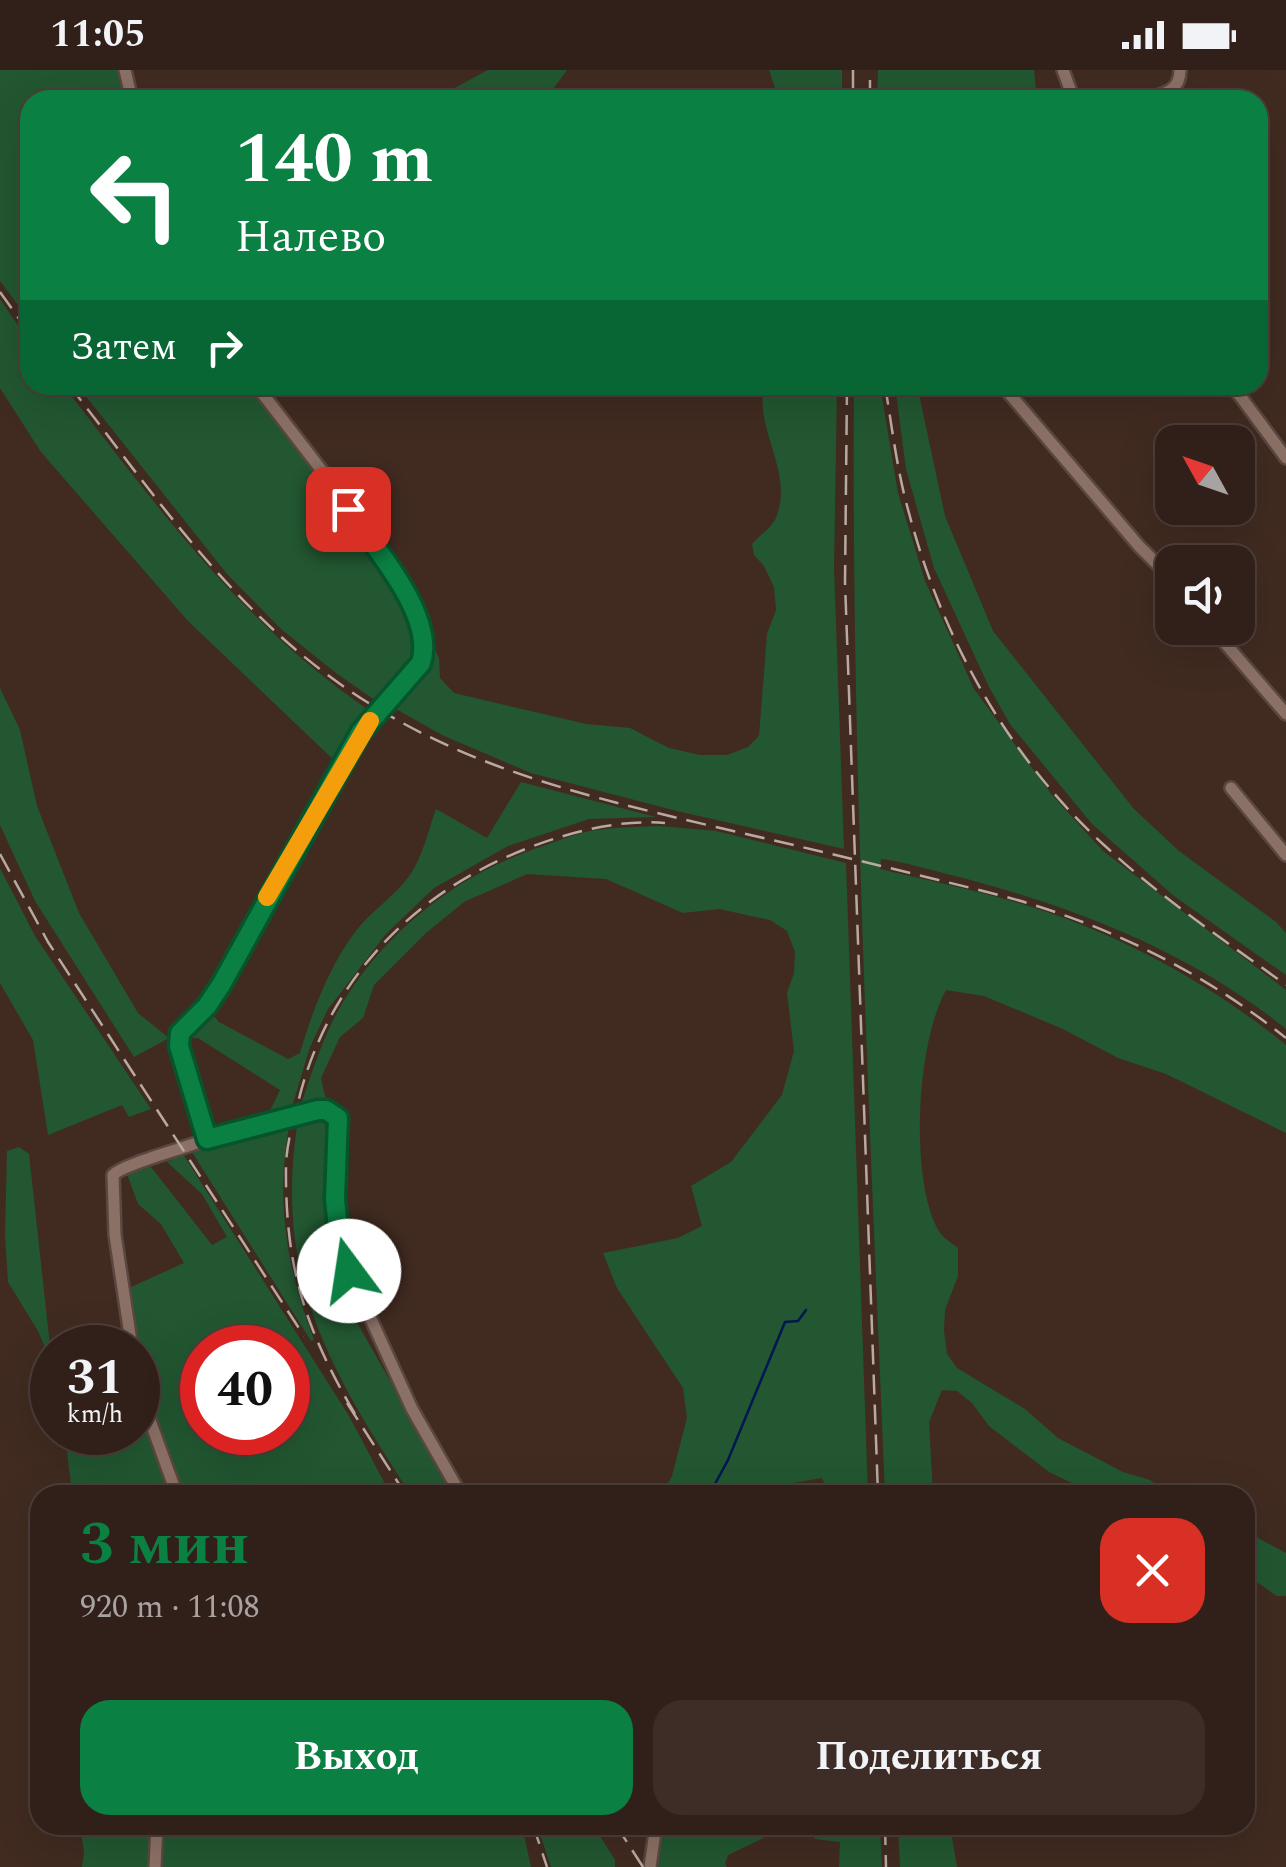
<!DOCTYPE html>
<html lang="ru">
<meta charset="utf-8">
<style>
body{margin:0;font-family:Spectral,serif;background:#3d2d26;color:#f1f3f6;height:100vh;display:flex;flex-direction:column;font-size:38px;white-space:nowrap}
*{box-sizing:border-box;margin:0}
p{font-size:32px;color:#a8a3a2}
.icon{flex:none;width:55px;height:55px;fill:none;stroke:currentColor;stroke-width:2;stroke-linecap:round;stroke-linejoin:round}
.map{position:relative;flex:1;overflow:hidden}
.details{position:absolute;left:30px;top:1415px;width:1225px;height:350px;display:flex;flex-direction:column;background:#312019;border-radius:30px;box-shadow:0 10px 40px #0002,0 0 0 2px #4c3e38}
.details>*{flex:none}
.banner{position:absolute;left:20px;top:20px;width:1248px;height:305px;border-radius:30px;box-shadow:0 10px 40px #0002,0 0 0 2px #4c3e38;background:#0b8043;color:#fff;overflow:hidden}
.needle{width:65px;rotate:310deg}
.tools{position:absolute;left:1155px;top:355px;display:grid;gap:20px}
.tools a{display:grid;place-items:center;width:100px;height:100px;border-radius:20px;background:#312019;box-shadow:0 10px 40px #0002,0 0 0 2px #4c3e38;font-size:50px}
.speed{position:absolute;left:30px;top:1255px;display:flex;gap:20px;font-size:50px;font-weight:700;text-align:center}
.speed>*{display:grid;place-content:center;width:130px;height:130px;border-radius:50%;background:#312019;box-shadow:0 10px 40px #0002,0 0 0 2px #4c3e38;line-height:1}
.speed small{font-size:25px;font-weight:400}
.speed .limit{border:15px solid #d22;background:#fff;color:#111}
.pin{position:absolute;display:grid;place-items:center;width:85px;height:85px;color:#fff;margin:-42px;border-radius:20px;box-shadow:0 5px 15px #0006}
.me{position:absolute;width:110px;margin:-55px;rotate:346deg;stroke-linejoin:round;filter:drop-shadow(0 0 8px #0008)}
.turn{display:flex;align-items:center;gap:35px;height:210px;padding:0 50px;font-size:45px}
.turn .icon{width:130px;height:130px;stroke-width:2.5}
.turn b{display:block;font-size:70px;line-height:85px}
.then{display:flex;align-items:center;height:95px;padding:0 50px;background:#0003;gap:20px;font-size:38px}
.round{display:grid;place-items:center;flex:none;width:105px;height:105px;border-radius:30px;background:#3d2d26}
.head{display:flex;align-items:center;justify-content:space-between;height:170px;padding:0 50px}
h1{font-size:60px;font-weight:700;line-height:75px;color:#0b8043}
.primary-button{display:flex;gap:20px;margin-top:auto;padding:20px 50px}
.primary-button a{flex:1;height:115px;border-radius:30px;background:#0b8043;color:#fff;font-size:40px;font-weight:700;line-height:115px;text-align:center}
.primary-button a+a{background:#3d2d26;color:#f1f3f6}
.status{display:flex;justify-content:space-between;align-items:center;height:70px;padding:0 50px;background:#312019;direction:ltr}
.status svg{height:28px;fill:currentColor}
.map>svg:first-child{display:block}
.green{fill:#225731;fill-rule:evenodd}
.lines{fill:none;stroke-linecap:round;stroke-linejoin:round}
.stream{stroke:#001751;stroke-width:2.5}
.minor-casing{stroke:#5a473f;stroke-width:16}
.minor{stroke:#8b7065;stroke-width:11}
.rail{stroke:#baa9a2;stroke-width:2.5;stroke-dasharray:20 10;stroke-linecap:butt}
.route-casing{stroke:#07532c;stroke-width:25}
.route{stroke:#0b8043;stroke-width:18}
.slow{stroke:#f59e0b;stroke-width:18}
</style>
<div class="status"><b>11:05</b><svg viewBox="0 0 49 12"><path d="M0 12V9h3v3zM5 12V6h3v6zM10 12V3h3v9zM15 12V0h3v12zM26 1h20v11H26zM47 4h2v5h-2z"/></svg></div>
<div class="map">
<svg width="1286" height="1797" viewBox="0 0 1286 1797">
<rect width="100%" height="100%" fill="#412b21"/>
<path class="green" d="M0 0H120L127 30H30V251L0 211Z
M488 0H567L545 30H423L447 22Z
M769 0H842V30H779Z
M878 0H1034L1037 30H877Z
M0 229 30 273V315H63C158 438 240 552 370 641L338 694 188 551 41 382 0 318Z
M77 315H252L323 411 414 549C426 602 406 594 379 633L336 603 281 559 227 504Z
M764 315H837L834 498 844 779 677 741 531 703 442 665 389 635 427 590 428 561 439 589 440 608 454 623 586 654 630 658 669 678 700 685H727L748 677 759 666 767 564 776 540 774 517 764 496 754 485 752 474C759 466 770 459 775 450 796 404 754 361 764 315Z
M854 315H880L898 423 925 511 974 619 1052 725 1103 781 1286 920V959C1191 882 1073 836 955 806 930 800 905 792 881 789L880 799C925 810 971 819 1015 832 1113 860 1207 911 1286 975V1063L1166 1004 1118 988 1063 959 984 926 946 920C917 972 910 1102 936 1156 940 1166 950 1172 958 1178V1206L945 1240 944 1261 947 1284 957 1298 1025 1339 1058 1368 1123 1402 1150 1410 1171 1425H1097L1049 1402 989 1356 972 1333 957 1321 942 1320 929 1352 933 1425H885C870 1055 851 685 854 315Z
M895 315H917L945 446 993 561 1134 739 1179 781 1276 852 1286 863V905L1174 826 1092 754 1010 654 989 617 934 498 906 399Z
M0 618 20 660 37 736 79 843 138 943 169 968 134 987 35 831 0 755Z
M521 712 656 747 589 749 508 776 434 818 386 864 328 939 310 977 291 1040 267 1047 280 1020 198 968H184L191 953 208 939 219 952 288 989 300 983C312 942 329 897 355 862 371 841 396 825 410 805 423 786 428 761 436 739L487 768Z
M659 756 716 761 846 793 868 1425H830L822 1408 788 1414 783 1425H661L672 1406 687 1348 683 1318 617 1218 603 1183 678 1168 702 1156 691 1116 731 1092 782 1025 794 981 787 923 794 903 795 882 787 861 770 850 719 839 683 843 606 809 527 804 464 832 426 863 374 915 363 948 340 967 321 1008 327 1035 299 1040C311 1006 321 971 339 939 385 860 459 803 546 775 560 770 575 764 590 761 612 757 636 757 659 756Z
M0 798 35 866 151 1039 129 1047 122 1035 48 1065 33 970 0 913Z
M315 1044 332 1046 328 1129 331 1179 343 1228 455 1425H411C329 1299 273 1205 298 1050Z
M290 1051C275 1130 286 1195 314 1270L311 1271 192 1082Z
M19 1077 29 1084 52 1294 38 1261 8 1212 5 1164 7 1081Z
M183 1084 349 1346 391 1425H72L65 1363 138 1362V1278L131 1217 184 1193 161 1154 138 1134 127 1104 151 1097 212 1175 227 1167 202 1124 167 1092ZM202 1278H288V1362H202Z
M1245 1461 1286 1483V1526H1277L1245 1504Z
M80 1755H522L531 1797H82L84 1782Z
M537 1755H593L615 1790V1797H551Z
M663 1755H791L728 1785 725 1794 727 1797H656Z
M806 1755H880L882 1797H839L840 1772 815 1769Z
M898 1755H950L957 1797H900Z"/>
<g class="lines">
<path class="stream" d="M709 1425 728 1390 785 1252 798 1251 806 1240"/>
<defs>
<path id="minor" d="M125 0 132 30
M1063 0 1074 30
M1143 30C1162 24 1180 23 1180 0
M256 315 326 406 414 538C422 557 427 572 421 593L360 663 221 915 207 936 185 955 179 976 207 1069 319 1040H326L338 1048 335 1129 338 1159 349 1201 412 1339 461 1425
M1002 315 1139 476 1172 509
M1232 315 1286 388
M1212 558 1286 644
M1231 718 1286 785
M132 1278 115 1165 113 1105C123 1094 187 1078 207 1069
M138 1317 177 1425
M155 1797 157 1755
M650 1797 656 1755"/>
</defs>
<use href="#minor" class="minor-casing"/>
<use href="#minor" class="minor"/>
<path class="rail" d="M853 0V30
M870 30V0
M0 222 30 264
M69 315C140 406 206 503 295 579 422 687 558 720 716 757 812 779 907 802 1003 826 1106 854 1202 901 1286 968
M847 315 845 512 878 1425
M885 315C892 357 897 401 909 443 942 568 1008 687 1104 775 1160 827 1224 870 1286 915
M0 784 48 872 304 1266
M347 1333 406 1425
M355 1344C305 1259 285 1197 286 1097 286 1078 292 1056 297 1037 328 901 428 807 560 767 593 757 630 750 665 753
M533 1755 547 1797
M616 1755 643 1797
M885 1755 886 1797"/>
</g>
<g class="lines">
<defs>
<path id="route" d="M348 439C374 477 436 546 421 593L360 663 221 915 207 936 180 963 179 976 207 1069 318 1040H326L338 1048 335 1129 338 1158 349 1201"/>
</defs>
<use href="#route" class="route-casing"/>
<use href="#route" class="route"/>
<path class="slow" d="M267 827 370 651"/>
</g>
</svg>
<div class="tools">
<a><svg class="needle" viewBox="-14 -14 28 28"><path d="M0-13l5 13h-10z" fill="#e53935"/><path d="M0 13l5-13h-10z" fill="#a8a3a2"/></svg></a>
<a><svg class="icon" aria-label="sound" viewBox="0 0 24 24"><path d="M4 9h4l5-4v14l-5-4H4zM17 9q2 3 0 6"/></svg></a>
</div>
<div class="speed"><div>31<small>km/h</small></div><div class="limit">40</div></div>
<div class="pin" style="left:348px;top:439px;background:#d93025"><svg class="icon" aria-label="arrive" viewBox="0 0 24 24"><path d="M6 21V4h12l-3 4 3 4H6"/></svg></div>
<svg class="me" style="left:349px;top:1201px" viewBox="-20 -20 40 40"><circle r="19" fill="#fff"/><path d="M0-13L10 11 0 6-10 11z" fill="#0b8043"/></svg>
<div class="banner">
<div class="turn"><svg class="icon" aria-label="left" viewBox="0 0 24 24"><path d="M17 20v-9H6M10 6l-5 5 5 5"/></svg><div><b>140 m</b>Налево</div></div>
<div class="then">Затем<svg class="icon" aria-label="right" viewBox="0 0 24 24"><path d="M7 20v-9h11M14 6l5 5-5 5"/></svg></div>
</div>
<section class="details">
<div class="head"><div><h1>3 мин</h1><p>920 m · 11:08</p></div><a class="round" style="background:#d93025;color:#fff"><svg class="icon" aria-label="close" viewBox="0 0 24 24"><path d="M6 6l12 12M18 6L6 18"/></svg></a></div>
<div class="primary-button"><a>Выход</a><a>Поделиться</a></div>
</section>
</div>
